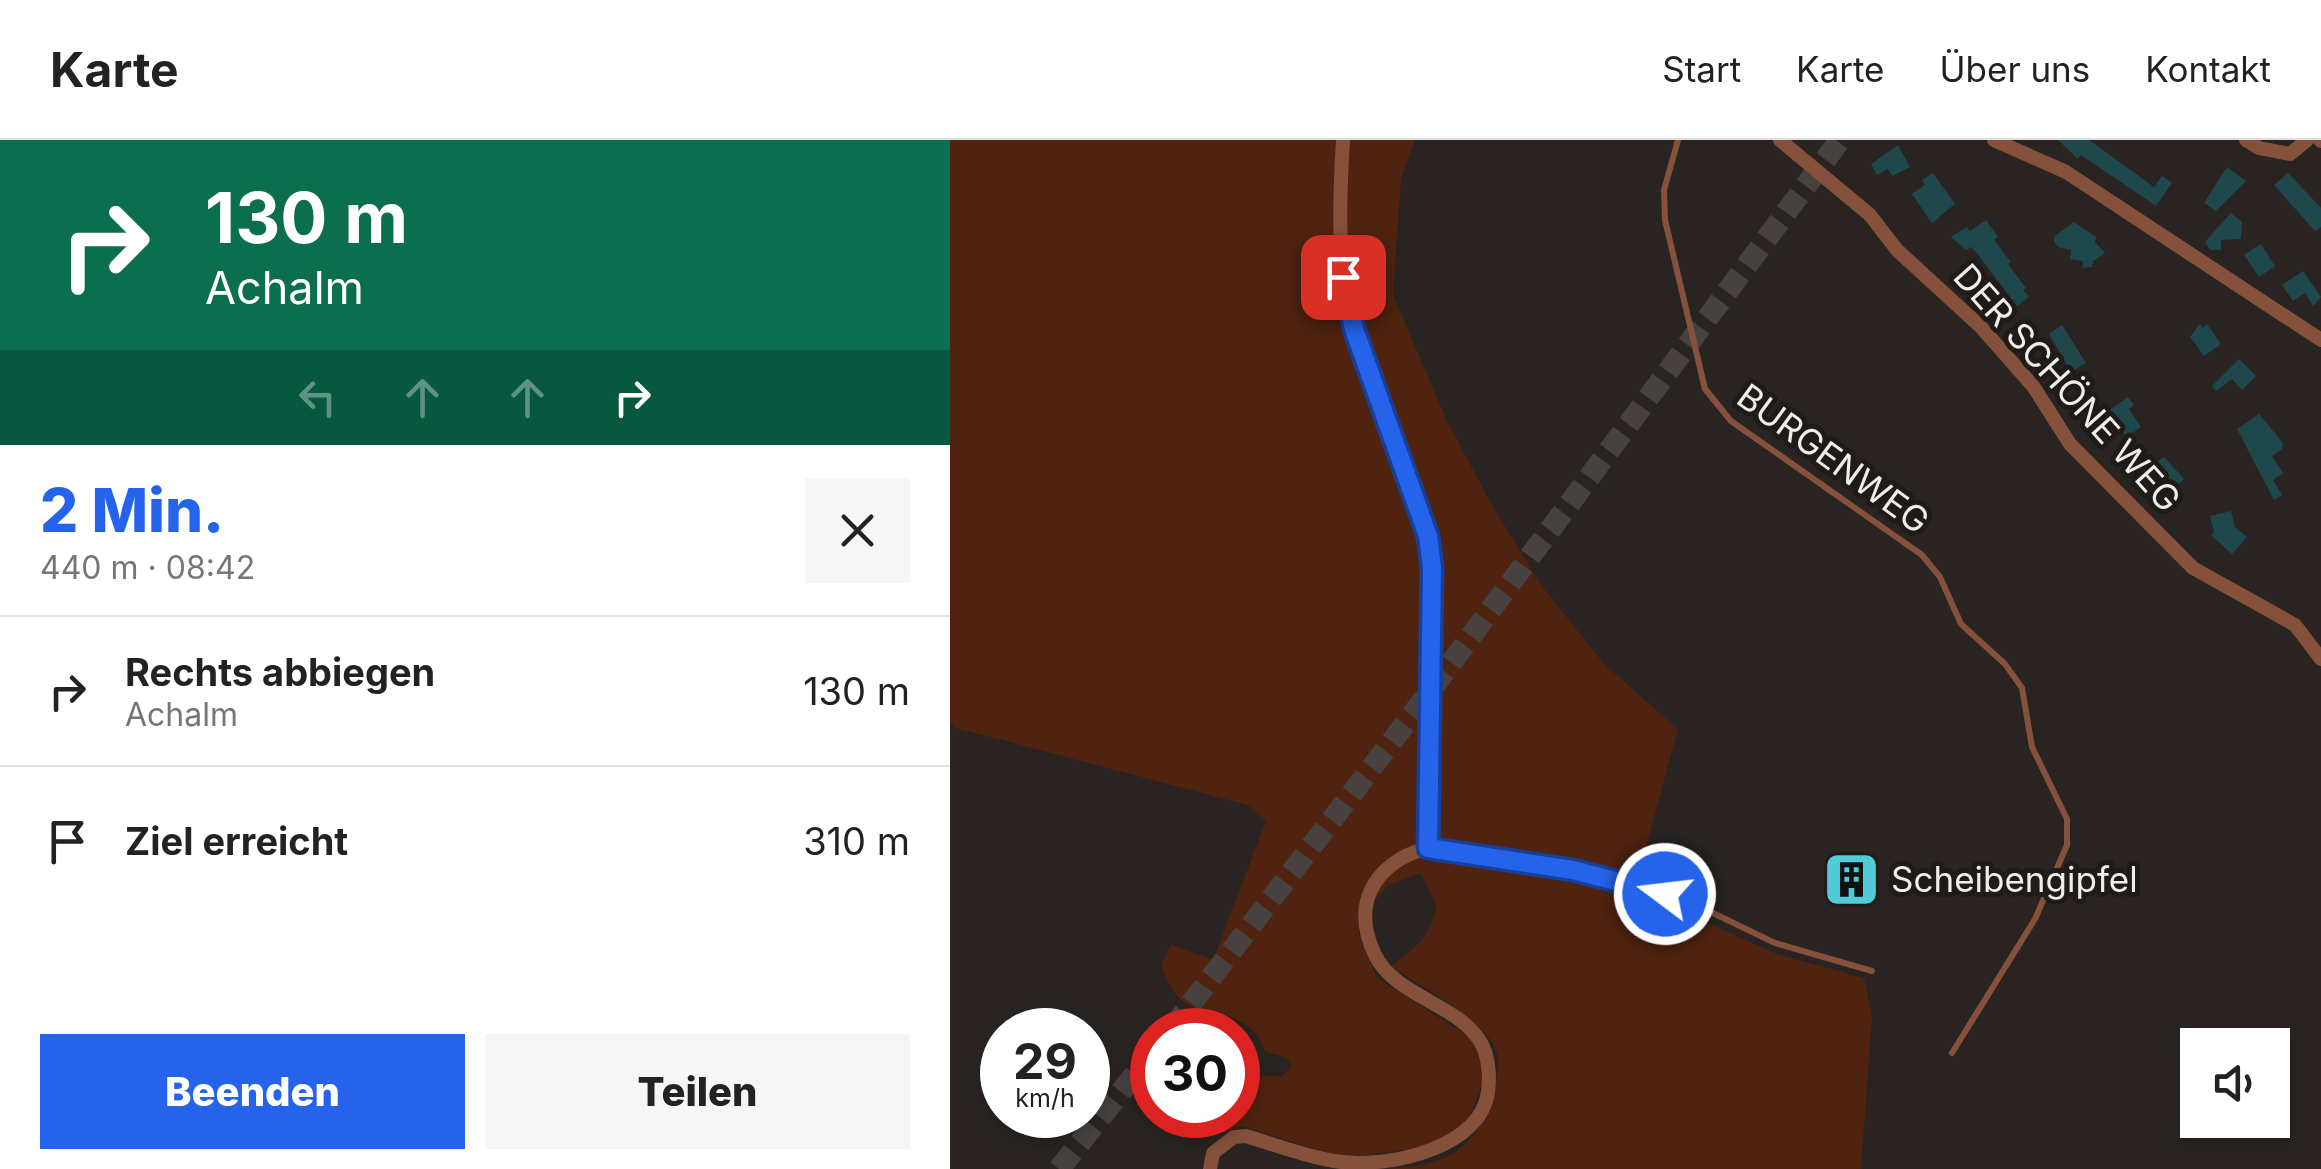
<!DOCTYPE html>
<html lang="de">
<meta charset="utf-8">
<style>
body{margin:0;font-family:Inter,sans-serif;background:#f6f6f6;color:#222;height:100vh;display:flex;flex-direction:column;font-size:38px;white-space:nowrap}
*{box-sizing:border-box;margin:0}
p{font-size:32px;color:#767676}
.icon{flex:none;width:55px;height:55px;fill:none;stroke:currentColor;stroke-width:2;stroke-linecap:round;stroke-linejoin:round}
.map{position:relative;flex:1;overflow:hidden}
.side{display:flex;flex-direction:column;background:#fff;width:950px}
.side>*{flex:none}
.top-card{background:#0b6e4f;color:#fff;overflow:hidden}
.tools{position:absolute;left:1230px;top:888px;display:grid;gap:20px}
.tools a{display:grid;place-items:center;width:110px;height:110px;border-radius:0px;background:#fff;box-shadow:0 5px 15px #0003;font-size:50px}
.speed{position:absolute;left:30px;top:868px;display:flex;gap:20px;font-size:50px;font-weight:700;text-align:center}
.speed>*{display:grid;place-content:center;width:130px;height:130px;border-radius:50%;background:#fff;box-shadow:0 5px 15px #0003;line-height:1}
.speed small{font-size:25px;font-weight:400}
.speed .limit{border:15px solid #d22;background:#fff;color:#111}
.pin{position:absolute;display:grid;place-items:center;width:85px;height:85px;color:#fff;margin:-42px;border-radius:20px;box-shadow:0 5px 15px #0006}
.me{position:absolute;width:110px;margin:-55px;rotate:285deg;stroke-linejoin:round;filter:drop-shadow(0 0 8px #0008)}
.turn{display:flex;align-items:center;gap:35px;height:210px;padding:0 40px;font-size:45px}
.turn .icon{width:130px;height:130px;stroke-width:2.5}
.turn b{display:block;font-size:70px;line-height:85px}
.lanes{display:flex;align-items:center;height:95px;padding:0 40px;background:#0003;justify-content:center;gap:50px;direction:ltr}
.lanes .off{opacity:.35}
.round{display:grid;place-items:center;flex:none;width:105px;height:105px;border-radius:0px;background:#f6f6f6}
.summary{display:flex;align-items:center;justify-content:space-between;height:170px;padding:0 40px}
h1{font-size:60px;font-weight:800;line-height:75px;color:#2563eb}
.cta{display:flex;gap:20px;margin-top:auto;padding:20px 40px}
.cta a{flex:1;height:115px;border-radius:0px;background:#2563eb;color:#fff;font-size:40px;font-weight:800;line-height:115px;text-align:center}
.cta a+a{background:#f6f6f6;color:#222}
ul{padding:0;list-style:none}
li{display:flex;align-items:center;gap:30px;height:150px;padding:0 40px;border-top:2px solid #e0e0e0}
li div{flex:1}
li b{display:block;font-size:38px}
li em{font-style:normal}
header{display:flex;align-items:center;gap:60px;box-sizing:border-box;height:140px;padding:0 50px;background:#fff;border-bottom:2px solid #e0e0e0}
header strong{font-size:48px}
nav{display:flex;gap:55px;margin-inline-start:auto;font-size:35px}
main{display:flex;flex:1;min-height:0}
.map>svg:first-child{display:block}
.green{fill:#4f2310}
.building{fill:#1f484c}
.lines{fill:none;stroke-linecap:round;stroke-linejoin:round}
.primary-tunnel{stroke:#47423f;stroke-width:22;stroke-dasharray:22 11;stroke-linecap:butt}
.lane{stroke:#86513b;stroke-width:6}
.street{stroke:#86513b;stroke-width:14}
.route-casing{stroke:#184099;stroke-width:25}
.route{stroke:#2563eb;stroke-width:18}
.labels{text-anchor:middle;stroke-width:10;stroke-linejoin:round;paint-order:stroke}
.street-label{font-size:35px;fill:#f1edeb;stroke:#201a18}
.poi-label{font-size:35px;fill:#f1edeb;stroke:#201a18;text-anchor:start}
</style>
<header>
<strong>Karte</strong>
<nav><a>Start</a><a>Karte</a><a>Über uns</a><a>Kontakt</a></nav>
</header>
<main>
<section class="side">
<div class="top-card">
<div class="turn"><svg class="icon" aria-label="right" viewBox="0 0 24 24"><path d="M7 20v-9h11M14 6l5 5-5 5"/></svg><div><b>130 m</b>Achalm</div></div>
<div class="lanes"><svg class="icon off" aria-label="left" viewBox="0 0 24 24"><path d="M17 20v-9H6M10 6l-5 5 5 5"/></svg><svg class="icon off" aria-label="ahead" viewBox="0 0 24 24"><path d="M12 20V5M6 11l6-6 6 6"/></svg><svg class="icon off" aria-label="ahead" viewBox="0 0 24 24"><path d="M12 20V5M6 11l6-6 6 6"/></svg><svg class="icon" aria-label="right" viewBox="0 0 24 24"><path d="M7 20v-9h11M14 6l5 5-5 5"/></svg></div>
</div>
<div class="summary"><div><h1>2 Min.</h1><p>440 m · 08:42</p></div><a class="round"><svg class="icon" aria-label="close" viewBox="0 0 24 24"><path d="M6 6l12 12M18 6L6 18"/></svg></a></div>
<ul>
<li><svg class="icon" aria-label="right" viewBox="0 0 24 24"><path d="M7 20v-9h11M14 6l5 5-5 5"/></svg><div><b>Rechts abbiegen</b><p>Achalm</p></div><em>130 m</em></li>
<li><svg class="icon" aria-label="arrive" viewBox="0 0 24 24"><path d="M6 21V4h12l-3 4 3 4H6"/></svg><div><b>Ziel erreicht</b></div><em>310 m</em></li>
</ul>
<div class="cta"><a>Beenden</a><a>Teilen</a></div>
</section>
<div class="map">
<svg width="1371" height="1029" viewBox="0 0 1371 1029">
<rect width="100%" height="100%" fill="#292421"/>
<path class="green" d="M0 0H465L451 38 443 155 497 281 542 365 591 445 655 525 728 589 694 714 711 719 684 766 751 780 827 814 914 838 922 877 911 1029H425C491 1028 530 1014 545 945 549 930 551 914 541 901 517 869 473 848 441 826 467 808 479 797 487 766L471 733 440 744 424 761 413 755 408 772 409 795 427 838 527 902 534 922 533 942 516 985 499 999 471 1008 391 1017 292 986 272 993 279 975H288V953L292 940 313 935 331 937 341 927 338 918 316 912C312 906 308 896 303 891 270 858 233 892 211 825L221 804 263 820 316 681 298 665 6 588 0 582Z"/>
<path class="building" d="M1108 0H1139L1204 47 1212 36 1222 43 1206 66 1131 15 1128 19Z
M948 5 960 27 942 36 938 29 927 35 921 24Z
M1277 27 1296 41 1266 71 1254 63Z
M983 33 1005 64 982 83 962 54 975 45 972 40Z
M1338 33 1371 68V87L1365 91 1324 45Z
M1281 73 1292 82 1291 99 1271 100V110H1260L1255 102Z
M1036 80 1048 97 1044 100 1061 122 1058 124 1076 148 1073 150 1079 157 1067 166 1026 112 1021 107 1016 110 1001 97 1017 87 1020 91Z
M1124 82 1146 97 1145 102 1155 113 1143 121 1142 127 1132 128 1133 121 1120 119 1121 110 1108 107 1104 101 1105 96Z
M1311 104 1325 126 1309 137 1294 115Z
M1353 131 1371 157 1363 166 1355 153 1343 161 1332 145Z
M1250 184 1253 188 1257 184 1271 204 1254 216 1240 197Z
M1112 185 1136 223 1121 232 1099 194Z
M1289 219 1306 236 1292 250 1282 239 1266 251 1262 246Z
M1178 257 1184 265 1179 269 1191 287 1177 297 1158 271Z
M1309 274 1333 303 1332 309 1322 316 1333 333 1323 340 1332 355 1324 360 1287 289Z
M1214 317 1234 339 1216 355 1203 337 1207 334 1201 327Z
M1281 371 1285 387 1297 397 1282 414 1261 395 1264 392 1260 376Z"/>
<g class="lines">
<path class="primary-tunnel" d="M221 890 478 554 890 0
M109 1029 202 913"/>
<path class="lane" d="M728 0 714 50 715 80 755 249 781 281 972 415 990 437 1011 484 1055 524 1072 548 1082 607 1117 679V705L1085 779 1002 913
M696 747 708 718
M736 760 825 803 922 831"/>
<path class="street" d="M393 0C389 63 387 123 403 185 421 257 459 324 478 396L482 427 478 708
M830 0 920 75 947 110 1031 187 1083 246 1120 304 1243 428 1345 485 1371 519
M1044 0 1116 32 1371 200
M1296 0 1309 8 1340 14 1357 0
M1370 0 1371 1
M260 1029 263 1013 284 997 296 996C325 1005 354 1016 384 1021 431 1029 520 1012 536 961 541 944 540 917 530 901 506 863 446 857 425 815 415 794 411 771 421 750 431 729 452 715 474 709 485 707 500 712 511 713 587 721 662 738 735 760"/>
</g>
<g class="lines">
<defs>
<path id="route" d="M393 137 404 189 478 396 482 427 478 708 623 730 715 754"/>
</defs>
<use href="#route" class="route-casing"/>
<use href="#route" class="route"/>
</g>
<defs>
<symbol id="building-square" viewBox="-11 -11 22 22"><rect x="-9" y="-9" width="18" height="18" rx="4" fill="#52cbd9" stroke="#201a18"/><path d="M-4-6H4V6H1V3H-1V6H-4ZM-2.5-4.3h1.7v1.8h-1.7ZM.8-4.3h1.7v1.8H.8ZM-2.5-1h1.7V.8h-1.7ZM.8-1h1.7V.8H.8Z" fill="#111"/></symbol>
</defs>
<g fill-rule="evenodd">
<use href="#building-square" x="870" y="708" width="63" height="63"/>
</g>
<g class="labels">
<g class="street-label">
<text transform="translate(1117 248) rotate(48)" y="12">DER SCHÖNE WEG</text>
<text transform="translate(883 319) rotate(36)" y="12">BURGENWEG</text>
</g>
<g class="poi-label">
<text x="941" y="752">Scheibengipfel</text>
</g>
</g>
</svg>
<div class="tools">
<a><svg class="icon" aria-label="sound" viewBox="0 0 24 24"><path d="M4 9h4l5-4v14l-5-4H4zM17 9q2 3 0 6"/></svg></a>
</div>
<div class="speed"><div>29<small>km/h</small></div><div class="limit">30</div></div>
<div class="pin" style="left:393px;top:137px;background:#d93025"><svg class="icon" aria-label="arrive" viewBox="0 0 24 24"><path d="M6 21V4h12l-3 4 3 4H6"/></svg></div>
<svg class="me" style="left:715px;top:754px" viewBox="-20 -20 40 40"><circle r="17" fill="#2563eb" stroke="#fff" stroke-width="3"/><path d="M0-11L8 9 0 5-8 9z" fill="#fff"/></svg>
</div>
</main>
